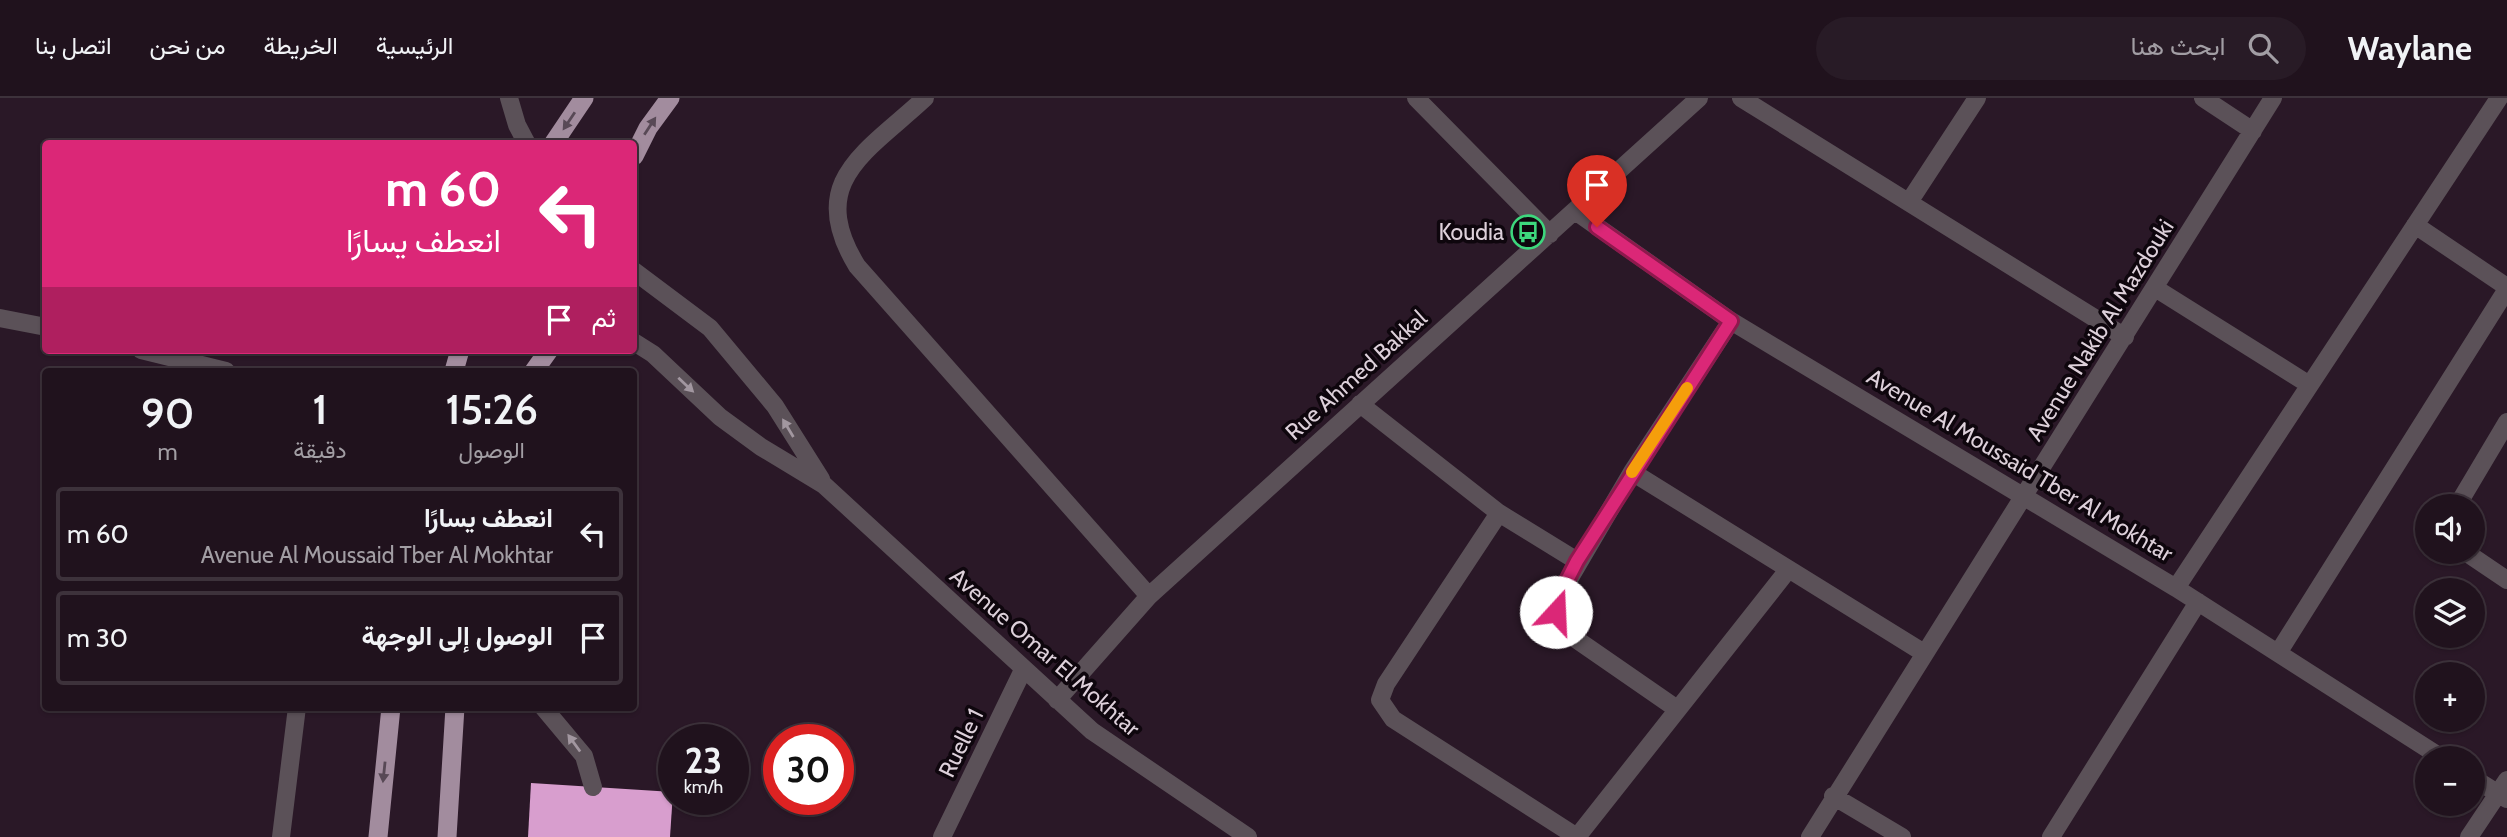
<!DOCTYPE html>
<html lang="ar">
<meta charset="utf-8">
<style>
body{margin:0;font-family:Cabin,Vazirmatn,sans-serif;background:#281b26;color:#f1f3f6;direction:rtl;height:100vh;display:flex;flex-direction:column;font-size:26px;white-space:nowrap}
*{box-sizing:border-box;margin:0}
p{font-size:23px;color:#a29ea4}
.icon{flex:none;width:38px;height:38px;fill:none;stroke:currentColor;stroke-width:2;stroke-linecap:round;stroke-linejoin:round}
.map{position:relative;flex:1;overflow:hidden;direction:ltr}
.panel{position:absolute;left:42px;top:270px;width:595px;height:343px;display:flex;flex-direction:column;background:#20121d;border-radius:7px;box-shadow:0 2px 5px #0004,0 0 0 2px #3d323b;direction:rtl}
.panel>*{flex:none}
.top-card{position:absolute;left:42px;top:42px;width:595px;height:214px;border-radius:7px;box-shadow:0 2px 5px #0004,0 0 0 2px #3d323b;direction:rtl;background:#db2777;color:#fff;overflow:hidden}
.buttons{position:absolute;left:2415px;top:396px;display:grid;gap:14px}
.buttons a{display:grid;place-items:center;width:70px;height:70px;border-radius:50%;background:#20121d;box-shadow:0 2px 5px #0004,0 0 0 2px #3d323b;font-size:35px}
.speed{position:absolute;left:658px;top:626px;display:flex;gap:14px;font-size:35px;font-weight:700;text-align:center}
.speed>*{display:grid;place-content:center;width:91px;height:91px;border-radius:50%;background:#20121d;box-shadow:0 2px 5px #0004,0 0 0 2px #3d323b;line-height:1}
.speed small{font-size:18px;font-weight:400}
.speed .limit{border:10px solid #d22;background:#fff;color:#111}
.pin{position:absolute;display:grid;place-items:center;width:60px;height:60px;color:#fff;margin:-72px -30px;border-radius:50% 50% 50% 0;rotate:-45deg;box-shadow:0 0 7px #0007}
.pin .icon{rotate:45deg}
.me{position:absolute;width:77px;margin:-38px;rotate:20deg;stroke-linejoin:round;filter:drop-shadow(0 0 5px #0008)}
.turn{display:flex;align-items:center;gap:24px;height:147px;padding:0 21px;font-size:32px}
.turn .icon{width:91px;height:91px;stroke-width:2.5}
.turn b{display:block;font-size:49px;line-height:60px}
.then{display:flex;align-items:center;height:66px;padding:0 21px;background:#0003;gap:14px;font-size:26px}
.eta{display:flex;justify-content:space-evenly;align-items:center;height:119px;text-align:center}
.eta b{font-size:42px;font-weight:600;line-height:49px}
ul{padding:0;list-style:none}
li{display:flex;align-items:center;gap:21px;height:94px;margin:0 14px 10px;padding:0 7px;border:4px solid #3d323b;border-radius:7px}
li div{flex:1}
li b{display:block;font-size:26px}
li em{font-style:normal}
header{display:flex;align-items:center;gap:42px;box-sizing:border-box;height:98px;padding:0 35px;background:#20121d;border-bottom:2px solid #3d323b}
header strong{font-size:33px}
nav{display:flex;gap:38px;margin-inline-start:auto;font-size:24px}
.search{width:490px;height:63px;background:#281b26;display:flex;align-items:center;gap:18px;box-sizing:border-box;padding:0 24px;border-radius:38px;color:#a29ea4;font-size:26px}
.map>svg:first-child{display:block}
.building{fill:#d89ece}
.lines{fill:none;stroke-linecap:round;stroke-linejoin:round}
.service{stroke:#5b5158;stroke-width:18}
.minor{stroke:#5b5158;stroke-width:18}
.trunk{stroke:#a28c9e;stroke-width:19}
.oneway{fill:#584956}
.oneway2{fill:#a297a0}
.route-casing{stroke:#8e194d;stroke-width:18}
.route{stroke:#db2777;stroke-width:12}
.slow{stroke:#f59e0b;stroke-width:12}
.labels{text-anchor:middle;stroke-width:7;stroke-linejoin:round;paint-order:stroke}
.poi-label{font-size:23px;fill:#ddd0da;stroke:#0e060d;text-anchor:end}
.street-label{font-size:23px;fill:#ddd0da;stroke:#0e060d}
</style>
<header>
<strong>Waylane</strong>
<div class="search"><svg class="icon" aria-label="search" viewBox="0 0 24 24"><circle cx="10" cy="10" r="6"/><path d="M15 15l6 6"/></svg>ابحث هنا</div>
<nav><a>الرئيسية</a><a>الخريطة</a><a>من نحن</a><a>اتصل بنا</a></nav>
</header>
<div class="map">
<svg width="2507" height="739" viewBox="0 0 2507 739">
<rect width="100%" height="100%" fill="#2a1827"/>
<path class="building" d="M531 685 673 694 670 739H528Z"/>
<g class="lines">
<path class="service" d="M0 220 46 229
M141 252 226 273
M543 609 584 658 593 689"/>
<path class="minor" d="M509 0 517 27 527 46
M925 0C867 54 805 83 857 168L1149 498
M1416 0 1550 136
M1741 0 2125 239
M2203 0 2253 33
M1909 104 1977 0
M1575 113 1731 223 2176 490 2442 660
M2415 127 2507 189
M634 173 710 230 775 308 821 381
M2155 190 2308 286
M634 244 653 256 720 319 761 349 824 387 1092 633 1248 739
M1360 306 1499 415 1577 463
M1632 374 1924 555
M2457 408 2507 324
M1499 415 1386 586 1380 602 1393 621 1577 739
M2464 453 2507 482
M2176 490 2499 0
M2278 555 2507 191
M1057 602 1149 498 1699 0
M1677 611 1570 537 1556 514 1557 502 1632 374 1731 223
M2473 680 2507 701
M1833 698 1902 739
M281 739 297 609
M942 739 1023 572
M1577 739 1788 472
M1810 739 2273 0
M2051 739 2198 504
M2469 739 2507 682"/>
<path class="trunk" d="M553 46 584 0
M634 58 648 30 670 0
M454 273 460 252
M534 273 549 252
M378 739 391 609
M447 739 455 609"/>
</g>
<defs><path id="oneway-solid" d="M-6-.8H1V-3.2L6.5 0L1 3.2V.8H-6Z" transform="scale(1.75)"/></defs>
<g class="oneway">
<use href="#oneway-solid" transform="translate(569 23) rotate(124)"/>
<use href="#oneway-solid" transform="translate(650 28) rotate(-57)"/>
<use href="#oneway-solid" transform="translate(384 674) rotate(96)"/>
</g>
<g class="oneway2">
<use href="#oneway-solid" transform="translate(686 287) rotate(43)"/>
<use href="#oneway-solid" transform="translate(788 330) rotate(-121)"/>
<use href="#oneway-solid" transform="translate(574 645) rotate(-126)"/>
</g>
<g class="lines">
<defs>
<path id="route" d="M1556 514 1557 502 1577 463 1731 223 1597 129"/>
</defs>
<use href="#route" class="route-casing"/>
<use href="#route" class="route"/>
<path class="slow" d="M1632 374 1687 290"/>
</g>
<defs>
<symbol id="bus-ring" viewBox="-11 -11 22 22"><circle r="9.5" fill="#0e060d" stroke="#3dd77d" stroke-width="1.5"/><path d="M-5-6H5V4H4V6H2V4H-2V6H-4V4H-5ZM-3.5-4V0h7V-4ZM-3.5 1.2v1.5H-2V1.2ZM2 1.2v1.5H3.5V1.2Z" fill="#3dd77d"/></symbol>
</defs>
<g fill-rule="evenodd">
<use href="#bus-ring" x="1509" y="115" width="38" height="38"/>
</g>
<g class="labels">
<g class="poi-label">
<text x="1504" y="142">Koudia</text>
</g>
<g class="street-label">
<text transform="translate(2100 232) rotate(-58)" y="8">Avenue Nakib Al Mazdouki</text>
<text transform="translate(1356 277) rotate(-42)" y="8">Rue Ahmed Bakkal</text>
<text transform="translate(2020 367) rotate(31)" y="8">Avenue Al Moussaid Tber Al Mokhtar</text>
<text transform="translate(1045 554) rotate(41)" y="8">Avenue Omar El Mokhtar</text>
<text transform="translate(961 645) rotate(-64)" y="8">Ruelle 1</text>
</g>
</g>
</svg>
<div class="buttons">
<a><svg class="icon" aria-label="sound" viewBox="0 0 24 24"><path d="M4 9h4l5-4v14l-5-4H4zM17 9q2 3 0 6"/></svg></a>
<a><svg class="icon" aria-label="layers" viewBox="0 0 24 24"><path d="M12 4l9 5-9 5-9-5zM3 14l9 5 9-5"/></svg></a>
<a>+</a>
<a>−</a>
</div>
<div class="speed"><div>23<small>km/h</small></div><div class="limit">30</div></div>
<div class="pin" style="left:1597px;top:129px;background:#d93025"><svg class="icon" aria-label="arrive" viewBox="0 0 24 24"><path d="M6 21V4h12l-3 4 3 4H6"/></svg></div>
<svg class="me" style="left:1556px;top:514px" viewBox="-20 -20 40 40"><circle r="19" fill="#fff"/><path d="M0-13L10 11 0 6-10 11z" fill="#db2777"/></svg>
<div class="top-card">
<div class="turn"><svg class="icon" aria-label="left" viewBox="0 0 24 24"><path d="M17 20v-9H6M10 6l-5 5 5 5"/></svg><div><b>60 m</b>انعطف يسارًا</div></div>
<div class="then">ثم<svg class="icon" aria-label="arrive" viewBox="0 0 24 24"><path d="M6 21V4h12l-3 4 3 4H6"/></svg></div>
</div>
<section class="panel">
<div class="eta">
<div><b>15:26</b><p>الوصول</p></div>
<div><b>1</b><p>دقيقة</p></div>
<div><b>90</b><p>m</p></div>
</div>
<ul>
<li><svg class="icon" aria-label="left" viewBox="0 0 24 24"><path d="M17 20v-9H6M10 6l-5 5 5 5"/></svg><div><b>انعطف يسارًا</b><p>Avenue Al Moussaid Tber Al Mokhtar</p></div><em>60 m</em></li>
<li><svg class="icon" aria-label="arrive" viewBox="0 0 24 24"><path d="M6 21V4h12l-3 4 3 4H6"/></svg><div><b>الوصول إلى الوجهة</b></div><em>30 m</em></li>
</ul>
</section>
</div>
